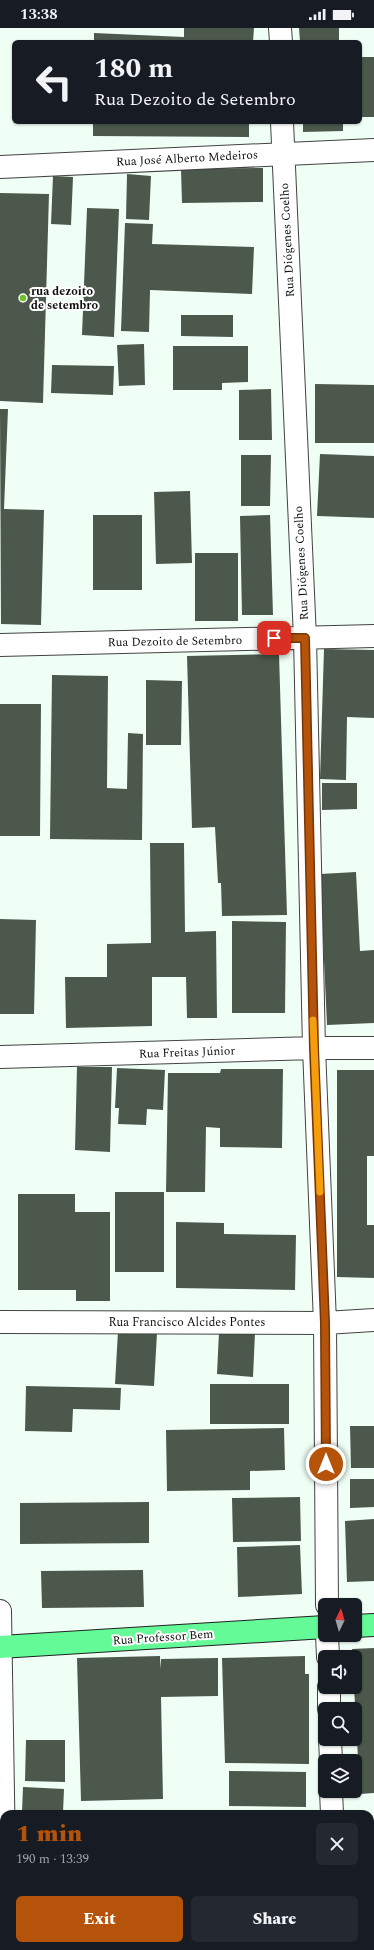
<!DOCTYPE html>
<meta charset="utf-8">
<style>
body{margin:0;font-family:Spectral,serif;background:#242831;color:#f1f3f6;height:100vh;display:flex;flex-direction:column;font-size:15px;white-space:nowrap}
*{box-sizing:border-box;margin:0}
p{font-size:13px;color:#9ea1a6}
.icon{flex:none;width:22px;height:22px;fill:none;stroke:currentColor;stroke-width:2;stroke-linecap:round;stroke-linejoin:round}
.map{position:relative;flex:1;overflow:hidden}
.panel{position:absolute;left:0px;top:1782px;width:374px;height:140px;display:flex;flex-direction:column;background:#171b24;border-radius:12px 12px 0 0;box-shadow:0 1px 3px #0004}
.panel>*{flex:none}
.guide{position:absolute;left:12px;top:12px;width:350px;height:84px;border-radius:6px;box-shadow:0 1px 3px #0004;background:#171b24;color:#f1f3f6;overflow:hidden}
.needle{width:26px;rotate:5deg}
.fabs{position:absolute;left:318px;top:1570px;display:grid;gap:8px}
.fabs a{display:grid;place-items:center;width:44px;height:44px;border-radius:6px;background:#171b24;box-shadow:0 1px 3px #0004;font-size:20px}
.pin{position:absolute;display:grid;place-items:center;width:34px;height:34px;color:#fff;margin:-17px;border-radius:8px;box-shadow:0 2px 6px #0006}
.me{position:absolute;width:44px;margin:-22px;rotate:0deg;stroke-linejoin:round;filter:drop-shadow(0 0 3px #0008)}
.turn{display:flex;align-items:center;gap:14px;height:84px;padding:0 16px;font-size:18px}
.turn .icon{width:52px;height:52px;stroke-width:2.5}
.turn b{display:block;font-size:28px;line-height:34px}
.round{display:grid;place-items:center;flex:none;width:42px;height:42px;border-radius:6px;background:#242831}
.overview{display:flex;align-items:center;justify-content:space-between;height:68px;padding:0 16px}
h1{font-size:24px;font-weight:800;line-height:30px;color:#b45309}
.button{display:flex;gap:8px;margin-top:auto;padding:8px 16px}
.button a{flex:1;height:46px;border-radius:6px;background:#b45309;color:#fff;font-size:16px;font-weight:800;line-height:46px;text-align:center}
.button a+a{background:#242831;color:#f1f3f6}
.status{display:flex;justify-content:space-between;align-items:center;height:28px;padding:0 20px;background:#171b24;direction:ltr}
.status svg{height:11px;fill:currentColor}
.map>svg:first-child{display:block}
.building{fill:#4b584b}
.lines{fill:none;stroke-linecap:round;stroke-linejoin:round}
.street-casing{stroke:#424242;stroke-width:24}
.primary-casing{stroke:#202020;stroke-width:24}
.street{stroke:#fff;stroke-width:22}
.primary{stroke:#65fa98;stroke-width:22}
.route-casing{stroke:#753606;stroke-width:10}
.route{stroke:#b45309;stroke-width:7}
.slow{stroke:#f59e0b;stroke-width:7}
.poi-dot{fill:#6dc124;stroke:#fff;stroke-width:1.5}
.labels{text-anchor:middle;stroke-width:4;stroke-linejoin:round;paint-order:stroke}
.street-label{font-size:12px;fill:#0f0f0f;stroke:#fff}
.poi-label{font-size:12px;font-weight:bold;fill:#0f0f0f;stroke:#fff;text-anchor:start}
</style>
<div class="status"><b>13:38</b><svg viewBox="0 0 49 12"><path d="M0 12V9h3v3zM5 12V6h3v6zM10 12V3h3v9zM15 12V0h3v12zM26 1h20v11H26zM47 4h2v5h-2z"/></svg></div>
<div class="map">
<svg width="374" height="1922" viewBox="0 0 374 1922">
<rect width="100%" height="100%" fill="#f0fff6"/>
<path class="building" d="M184 0H254L253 14H94V5L184 9Z
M299 0H339V14H300Z
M360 29H374V89H360Z
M93 94H249V109L93 108Z
M303 94H343V103L303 104Z
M263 140V174L182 175 181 141Z
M127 146 151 148 149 192 126 191Z
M53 148 73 149 71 197 51 196Z
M0 165 49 166 43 375 0 373Z
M87 180 119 181 114 309 82 307Z
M125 195 153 196 152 216 254 219 252 266 150 262 149 304 121 303Z
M181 287H233V309L181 308Z
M144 316 145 357 119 358 117 317Z
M173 318H248V354L222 355V362H173Z
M52 337 114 338 113 367 51 365Z
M315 356 374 357V415H315Z
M271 361 272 412H239V362Z
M0 381H8L4 481 44 482 41 597 1 596Z
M320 426 374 428V490L317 488Z
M241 427H271L270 478H241Z
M190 463 192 535 156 536 154 464Z
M93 487H142V562H93Z
M270 487 273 587H242L240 488Z
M195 525H238V593H195Z
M324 621 374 622V690L347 689 346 752 320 751Z
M279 626 287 887 222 888 221 855H218L215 799 192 800 187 628Z
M52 647 108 648 107 760 127 761 128 705 143 706 142 812 50 811Z
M146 652 182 653 181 717H146Z
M0 676H41L40 808H0Z
M322 755H357V781L322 782Z
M150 815H184L185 904 216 903 217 990H187L186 949H152V998L66 1000 65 949H107V916L151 915Z
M356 844 360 923 374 922V995L327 997 320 846Z
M0 891 36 892 34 986H0Z
M232 893 286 894 285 985H232Z
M77 1039H112L110 1124 75 1122Z
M117 1040 165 1042 163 1082 147 1081 146 1097 118 1096 119 1080H115Z
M221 1041H283L282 1120 220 1119V1100L206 1099 205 1164H166L168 1045H220Z
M337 1042H374V1128H367V1197H374V1250L337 1249Z
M115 1164H164V1244H115Z
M18 1166H75V1184H110V1273H76V1262H18Z
M176 1194 224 1195V1206L296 1207 295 1262 176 1260Z
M118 1303 157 1305 154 1358 115 1356Z
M219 1304 255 1305 253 1349 217 1346Z
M210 1356H289V1396H210Z
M26 1358 121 1360 120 1382 73 1381 72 1404 25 1403Z
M350 1398H374V1440H351Z
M284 1400 285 1442 250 1443V1462L167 1463 166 1402Z
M350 1451H374V1479L350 1480Z
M300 1469 301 1513 233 1514 232 1470Z
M149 1474V1515L20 1516V1475Z
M374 1491V1553L347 1554 345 1493Z
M300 1517 302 1566 238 1569 237 1519Z
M143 1542 144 1579 42 1580 41 1543Z
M374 1620V1765L360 1766 354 1659 355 1629H353L352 1621Z
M160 1628V1641L161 1631 218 1630V1668L161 1669 163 1771 81 1773 77 1630Z
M305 1628V1646H309V1736L225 1735 222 1630Z
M26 1712H65V1754L25 1753Z
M229 1743 306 1744V1779L229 1778Z
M23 1759 64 1761 63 1785 22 1784Z
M370 1858 374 1859V1894L370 1893Z
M28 1918H68V1922H28Z
M74 1918H97V1922H74Z
M160 1918H183V1922H160Z"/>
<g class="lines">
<defs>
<path id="street" d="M280 0 281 14
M282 94 305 610 314 1020 325 1295 327 1577
M0 139 374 122
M0 617 374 608
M0 1029 314 1020H374
M0 1294 325 1295 374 1292
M0 1583 4 1827
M327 1607 328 1629
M329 1659V1681
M330 1711 331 1733
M331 1763 332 1786
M5 1918V1922
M336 1918V1922"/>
<path id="primary" d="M355 1598 374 1597
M0 1619 325 1599"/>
</defs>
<use href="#street" class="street-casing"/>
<use href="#primary" class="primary-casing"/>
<use href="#street" class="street"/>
<use href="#primary" class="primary"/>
</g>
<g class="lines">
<defs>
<path id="route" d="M274 610H305L314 1020 325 1295 326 1436"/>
</defs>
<use href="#route" class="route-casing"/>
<use href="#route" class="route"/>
<path class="slow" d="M313 992 320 1164"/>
</g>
<circle class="poi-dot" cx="23" cy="270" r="4"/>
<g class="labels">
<g class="street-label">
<text transform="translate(187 130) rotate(-3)" y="4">Rua José Alberto Medeiros</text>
<text transform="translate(287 212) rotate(-93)" y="4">Rua Diógenes Coelho</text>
<text transform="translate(301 535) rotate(-93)" y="4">Rua Diógenes Coelho</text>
<text transform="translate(175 613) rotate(-1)" y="4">Rua Dezoito de Setembro</text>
<text transform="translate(187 1024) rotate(-2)" y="4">Rua Freitas Júnior</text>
<text x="187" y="1298">Rua Francisco Alcides Pontes</text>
<text transform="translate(163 1609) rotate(-4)" y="4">Rua Professor Bem</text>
</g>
<g class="poi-label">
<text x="31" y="267">rua dezoito<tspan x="31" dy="14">de setembro</tspan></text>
</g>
</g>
</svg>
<div class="fabs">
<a><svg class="needle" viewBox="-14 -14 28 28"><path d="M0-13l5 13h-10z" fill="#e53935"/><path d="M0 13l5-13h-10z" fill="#9ea1a6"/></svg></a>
<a><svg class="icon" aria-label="sound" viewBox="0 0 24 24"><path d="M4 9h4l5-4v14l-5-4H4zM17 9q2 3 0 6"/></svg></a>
<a><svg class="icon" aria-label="search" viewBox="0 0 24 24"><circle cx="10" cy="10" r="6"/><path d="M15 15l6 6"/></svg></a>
<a><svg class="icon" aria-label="layers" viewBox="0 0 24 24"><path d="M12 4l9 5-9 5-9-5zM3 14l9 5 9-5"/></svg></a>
</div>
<div class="pin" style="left:274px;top:610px;background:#d93025"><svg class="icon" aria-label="arrive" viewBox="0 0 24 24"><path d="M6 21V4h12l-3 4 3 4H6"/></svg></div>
<svg class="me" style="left:326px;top:1436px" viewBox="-20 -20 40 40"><circle r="17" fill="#b45309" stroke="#fff" stroke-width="3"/><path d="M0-11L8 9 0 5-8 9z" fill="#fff"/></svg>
<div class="guide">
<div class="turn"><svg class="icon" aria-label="left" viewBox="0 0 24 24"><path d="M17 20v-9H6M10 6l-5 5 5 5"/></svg><div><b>180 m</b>Rua Dezoito de Setembro</div></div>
</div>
<section class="panel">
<div class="overview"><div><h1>1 min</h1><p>190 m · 13:39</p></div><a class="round"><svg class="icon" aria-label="close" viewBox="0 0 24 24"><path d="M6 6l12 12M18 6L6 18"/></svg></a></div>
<div class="button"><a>Exit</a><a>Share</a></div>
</section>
</div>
